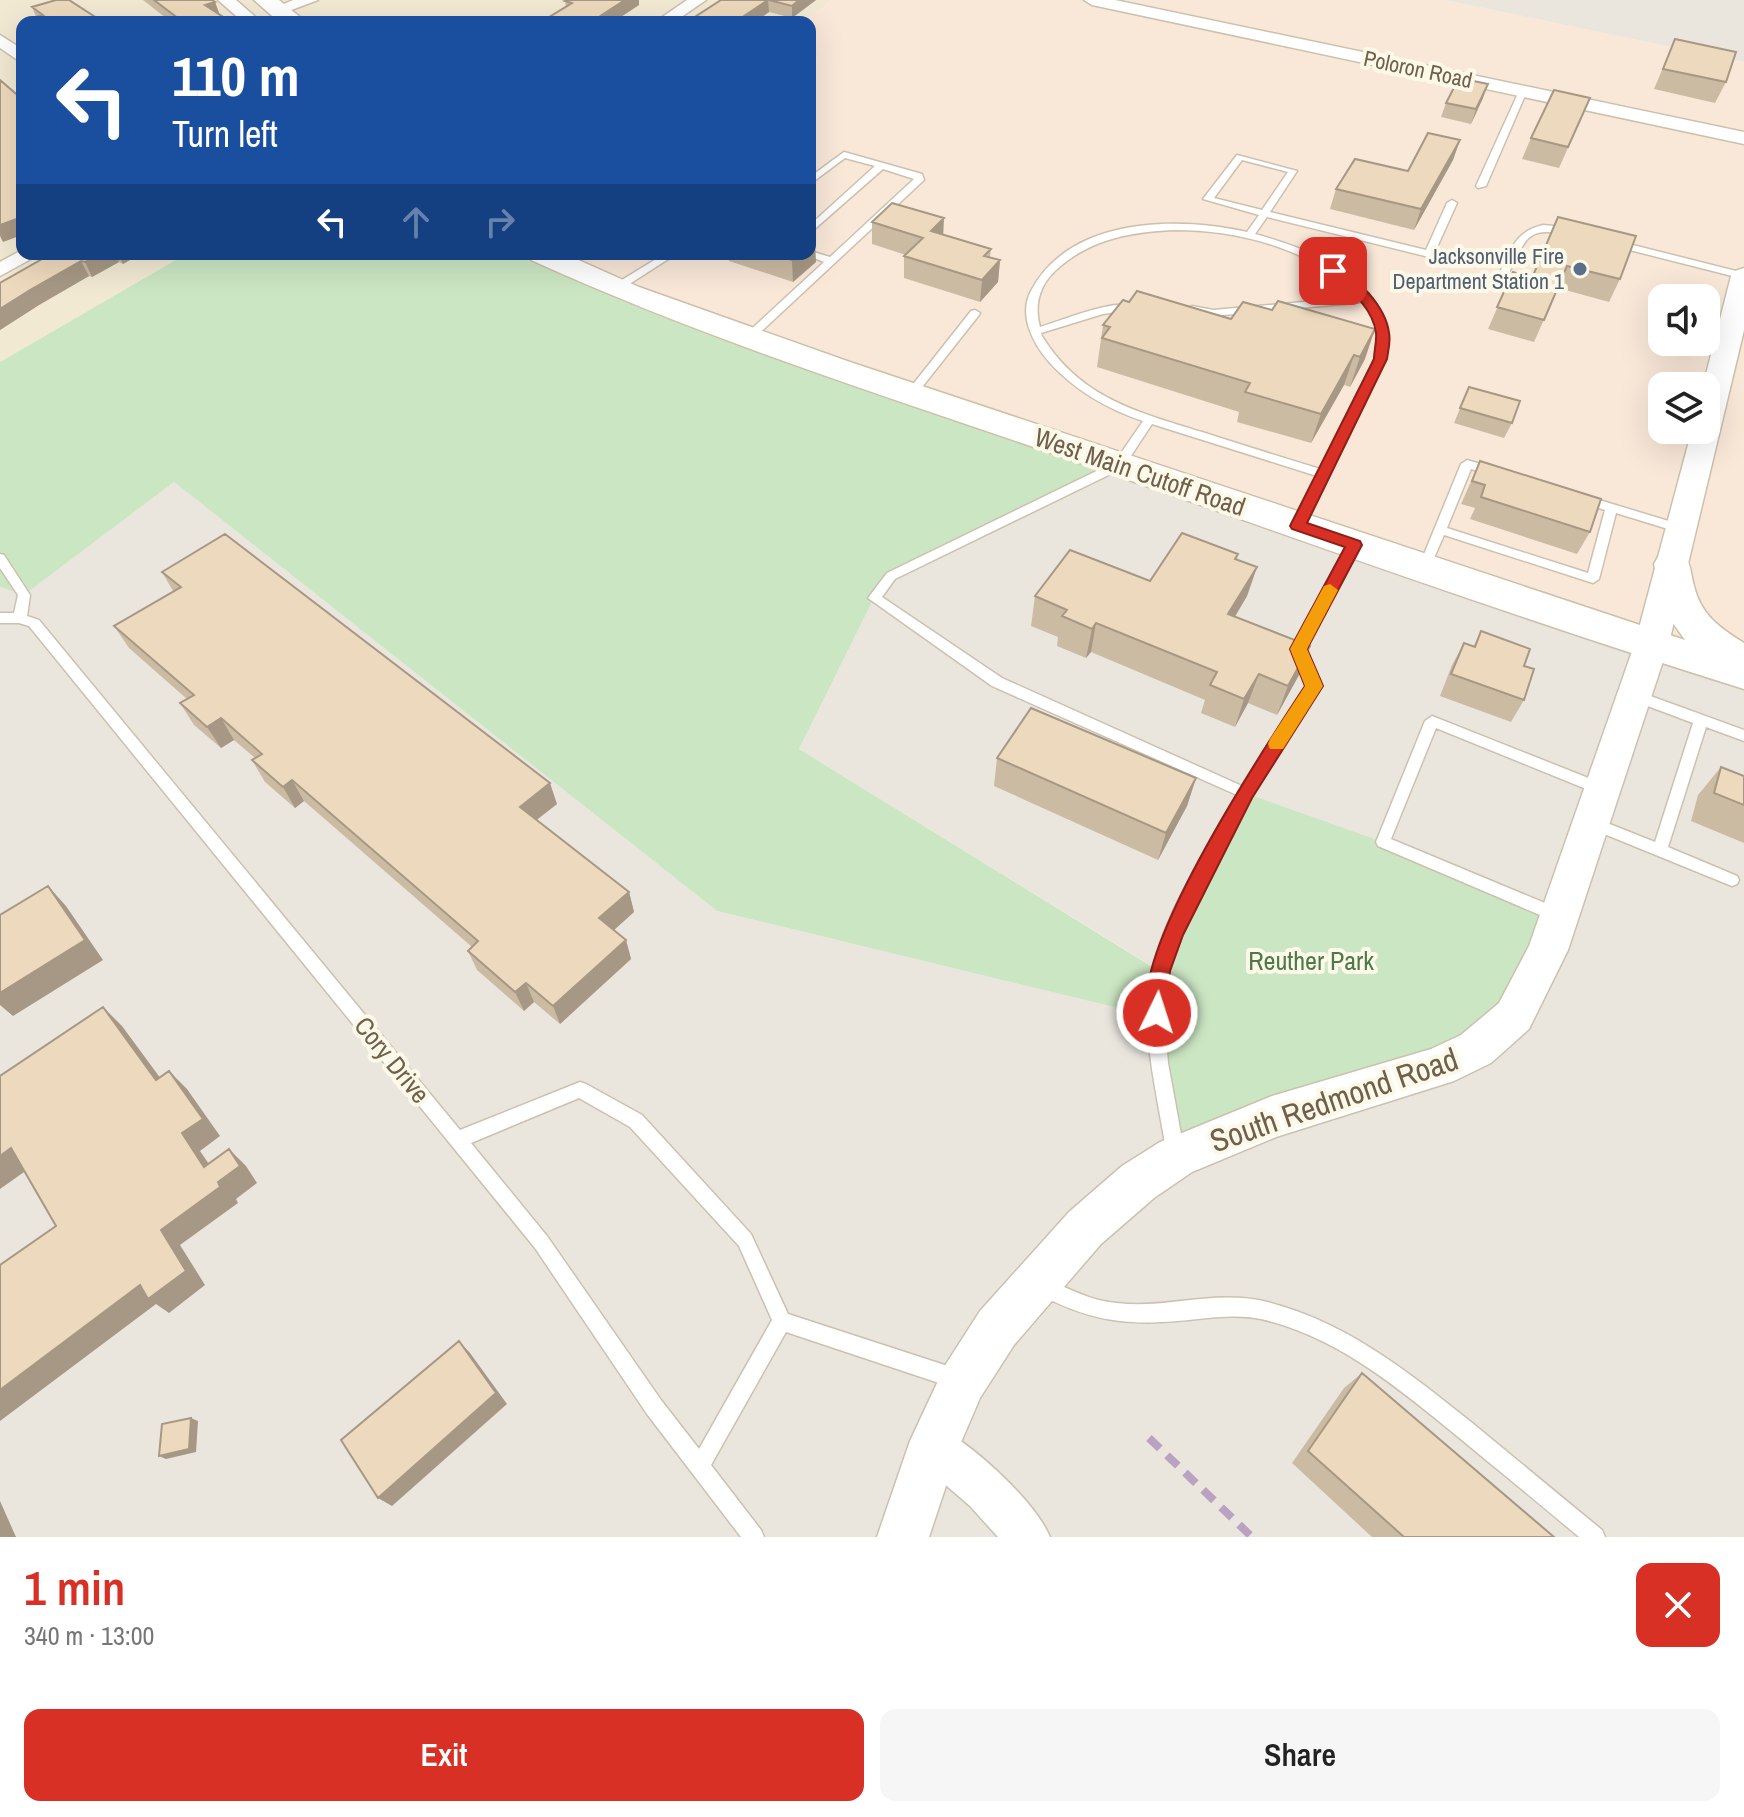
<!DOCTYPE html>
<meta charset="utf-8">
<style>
body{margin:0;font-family:"Archivo Narrow",sans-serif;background:#f6f6f6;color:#222;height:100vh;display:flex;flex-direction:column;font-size:30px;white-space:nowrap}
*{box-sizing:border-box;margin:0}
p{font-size:26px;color:#767676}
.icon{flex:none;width:44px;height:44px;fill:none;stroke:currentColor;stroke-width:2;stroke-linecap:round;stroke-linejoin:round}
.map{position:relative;height:1537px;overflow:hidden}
.panel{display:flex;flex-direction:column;background:#fff;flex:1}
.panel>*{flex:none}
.hud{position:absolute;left:16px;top:16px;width:800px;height:244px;border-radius:16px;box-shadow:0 8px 32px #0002;background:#1a4fa0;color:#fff;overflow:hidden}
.buttons{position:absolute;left:1648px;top:284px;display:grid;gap:16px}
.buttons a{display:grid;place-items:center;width:72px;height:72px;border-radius:16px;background:#fff;box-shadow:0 8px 32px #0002;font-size:40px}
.pin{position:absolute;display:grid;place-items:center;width:68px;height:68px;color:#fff;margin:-34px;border-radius:16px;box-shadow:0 4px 12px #0006}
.me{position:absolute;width:88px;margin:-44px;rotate:4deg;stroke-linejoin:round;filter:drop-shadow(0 0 6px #0008)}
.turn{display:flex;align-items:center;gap:28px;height:168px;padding:0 24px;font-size:36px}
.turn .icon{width:104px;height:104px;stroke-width:2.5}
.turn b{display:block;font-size:56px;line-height:68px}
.lanes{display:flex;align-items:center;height:76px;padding:0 24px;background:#0003;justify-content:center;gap:40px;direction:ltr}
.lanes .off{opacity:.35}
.round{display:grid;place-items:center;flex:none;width:84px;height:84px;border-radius:16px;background:#f6f6f6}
.overview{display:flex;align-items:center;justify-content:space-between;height:136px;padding:0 24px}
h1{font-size:48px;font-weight:600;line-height:60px;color:#d93025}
.cta{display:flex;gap:16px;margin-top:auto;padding:16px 24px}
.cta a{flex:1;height:92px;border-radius:16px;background:#d93025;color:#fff;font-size:32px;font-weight:600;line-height:92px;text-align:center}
.cta a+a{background:#f6f6f6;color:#222}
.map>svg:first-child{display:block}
.residential{fill:#f1e9d2}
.commercial{fill:#f9e8d8;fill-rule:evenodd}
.industrial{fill:#eae6de}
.green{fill:#cbe6c3}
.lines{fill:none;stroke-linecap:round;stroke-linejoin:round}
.service-casing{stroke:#ccc1ae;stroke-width:3}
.minor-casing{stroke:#ccc1ae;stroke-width:3}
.tertiary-casing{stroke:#ccc1ae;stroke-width:3}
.secondary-casing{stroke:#cdc0a9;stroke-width:3}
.service{fill:#fff;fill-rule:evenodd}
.minor{fill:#fff;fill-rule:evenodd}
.tertiary{fill:#fff;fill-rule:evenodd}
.secondary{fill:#fff;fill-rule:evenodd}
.rail{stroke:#baa3c2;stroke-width:8;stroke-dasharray:15 10;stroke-linecap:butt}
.wall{fill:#ccbba3}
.shaded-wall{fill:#a69884}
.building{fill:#edd9bd;stroke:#a69884;stroke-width:2}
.route{fill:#d93025;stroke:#8d1f18;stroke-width:2}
.slow{fill:#f59e0b}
.service-dot{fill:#5c6f8a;stroke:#fdf9e9;stroke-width:3}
.labels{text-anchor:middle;stroke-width:8;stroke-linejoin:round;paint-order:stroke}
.far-street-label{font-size:22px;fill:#705f4c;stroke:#fdf9e9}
.far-service-label{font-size:22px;fill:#4e5e75;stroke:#fdf9e9;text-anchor:end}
.street-label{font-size:26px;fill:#705f4c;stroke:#fdf9e9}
.park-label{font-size:26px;fill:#4d7a48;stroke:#fdf9e9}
.near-street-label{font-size:32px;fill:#705f4c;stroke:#fdf9e9}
</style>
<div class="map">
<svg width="1744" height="1537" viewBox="0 0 1744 1537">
<rect width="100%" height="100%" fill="#faf6e3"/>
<path class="residential" d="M0 0H832L804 22H22V254H186L0 362Z"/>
<path class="commercial" d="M832 0H1445L1744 62V674L541 254H810V22H804ZM1662 298H1706V342H1662ZM1662 386H1706V430H1662Z"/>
<path class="industrial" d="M1445 0H1744V62Z
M1119 465 1744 674V1537H0V587L24 595 174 482 717 911 1161 1018 1160 971 799 749 874 598 891 576Z"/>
<path class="green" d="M186 254H541L1119 465 891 576 874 598 799 749 1159 971 1245 793 1383 842 1560 917 1514 1016 1176 1157 1160 1018 717 911 174 482 24 595 0 587V362Z"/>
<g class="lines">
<defs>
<path id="service" d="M1520 89 1527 91 1486 186 1478 188 1476 186Z
M844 152 922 174 924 180 753 339H745V335L824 262 804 254H810V251L830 257 914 179 883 169 810 233V225L875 166 845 158 810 184V177Z
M1237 155 1297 171 1270 212 1426 250 1447 203 1452 200 1457 203 1434 254 1429 257 1267 217 1255 234C1302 247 1368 271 1385 322 1390 334 1387 346 1386 359L1302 529H1294L1292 526 1317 476 1152 424 1123 468 895 579 882 597 1002 678 1242 786 1307 686 1292 649 1350 542 1354 541 1360 545 1304 649 1321 686 1250 797 1192 906 1174 950 1165 992 1164 1015 1168 1063 1185 1156 1182 1162 1176 1164 1170 1162 1167 1156C1159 1102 1143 1046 1149 991 1156 923 1205 855 1237 795L992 686 868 598 887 573 1115 462 1143 421C1107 409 1076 391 1050 363 1033 344 1018 315 1031 291 1070 217 1176 216 1247 232L1259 215 1203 199ZM1242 160 1288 172 1262 210 1214 198ZM1175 230C1239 230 1314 249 1359 297L1213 310 1192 306 1187 309 1188 311 1213 316 1364 302C1371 312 1377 324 1378 337 1379 368 1336 438 1320 469 1281 457 1242 445 1202 432 1137 412 1080 398 1042 336L1041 333 1103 314 1131 310 1136 307C1118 297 1061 321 1040 327 1034 306 1039 286 1055 271 1089 239 1130 232 1175 230Z
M1543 225 1554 226 1574 232 1569 235C1524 225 1527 240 1508 274H1502L1500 272C1511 249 1516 231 1543 225Z
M1613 240 1744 273V279L1610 245 1608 243Z
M658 254H671L673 256 620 290H612V286L661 256Z
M975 310 980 313 979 315 915 396H907V392L971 311Z
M1467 460 1497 469 1499 472 1493 476 1471 469 1447 528 1588 573 1605 510 1578 502V496H1586L1685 526 1687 529 1681 533 1616 513 1599 579 1593 583 1444 535 1428 572H1420L1418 569 1461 464Z
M0 554 4 555 30 595 27 616 39 620 460 1130 580 1082 586 1084 642 1115 751 1234 788 1314 960 1370 967 1373 970 1380 967 1387 960 1390 786 1332 711 1465 761 1530 764 1537H741L647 1414 535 1248 29 626 19 623H0V613H14L18 595 0 568ZM579 1098 630 1127 739 1246 772 1320 699 1449 661 1400 547 1236 471 1143Z
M1634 690 1744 730V741L1706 727 1668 847 1737 876 1739 880 1737 884 1732 886 1727 884 1587 827 1585 823 1587 819 1592 817 1655 842 1693 723 1629 699 1627 695 1629 691Z
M1432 716 1606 785 1608 789 1606 793H1596L1436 728 1391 839 1564 911 1567 916 1564 921 1559 923 1554 921 1378 846 1376 842 1425 721Z
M1043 1278C1068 1288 1090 1301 1117 1303 1165 1309 1215 1290 1263 1301 1344 1320 1407 1371 1471 1422 1515 1458 1558 1494 1602 1530L1605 1537H1579C1539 1503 1498 1470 1457 1436 1398 1388 1338 1337 1261 1319 1234 1313 1204 1319 1177 1321 1122 1326 1085 1319 1037 1293L1034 1287 1037 1281Z"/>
<path id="minor" d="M218 0H236L261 22H243Z
M293 0H318L278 15 270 10Z
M687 0H706L674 22H655Z
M1084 0H1115L1744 132V144L1092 5Z
M0 35 22 49V63L0 48Z
M22 250V254H40L0 276V262Z
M933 1425C969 1440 1035 1501 1050 1537H998L970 1506 918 1461 912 1446 918 1431Z"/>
<path id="tertiary" d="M1744 268V330L1669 643 1568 950 1529 1029 1491 1063 1454 1081 1276 1137 1192 1172 1154 1198 1101 1244 1014 1345 980 1398 959 1447 929 1537H877L910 1441 946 1364 980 1311 1069 1212 1122 1166 1160 1142 1272 1096 1431 1049 1461 1035 1499 1003 1529 946 1635 643 1692 430H1706V386H1703L1731 276 1735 271Z"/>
<path id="secondary" d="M254 0H279L306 22H279Z
M527 254H565L639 287 850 362 1685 640 1665 612 1654 564 1659 555 1672 551 1685 555C1691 565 1691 575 1694 586 1701 615 1720 628 1744 643V689C1522 620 1302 540 1083 464 898 400 709 341 531 260Z"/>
</defs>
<use href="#service" class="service-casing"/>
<use href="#minor" class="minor-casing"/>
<use href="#tertiary" class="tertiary-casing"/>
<use href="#secondary" class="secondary-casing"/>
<use href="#service" class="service"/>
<use href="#minor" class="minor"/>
<use href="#tertiary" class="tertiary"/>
<use href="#secondary" class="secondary"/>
<path class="rail" d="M1149 1438 1252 1537"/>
</g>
<path class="wall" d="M143 0H212L215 2 220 15 231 22H171Z
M721 0H816L792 18 769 12 755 22H687Z
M565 1 639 5 613 22H552L551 16 566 7Z
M32 7 103 22H38Z
M1675 39 1726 82 1715 103 1654 89Z
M1483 98 1471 124 1441 117 1446 103Z
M1590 98 1559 168 1522 159 1531 138Z
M1460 140 1453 160 1414 230 1330 209 1336 189 1408 171Z
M1558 217 1620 279 1609 302 1558 288 1534 342 1488 329 1513 272 1532 277Z
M872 222 943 235 991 249 990 257 1000 260 998 282 980 302 904 278V256L906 255 872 244Z
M51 254H140L123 264 119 262 92 277 89 276 39 305 0 330V283Z
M728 254H810L816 262 793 282 729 261Z
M1129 302 1231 319 1365 359 1350 387 1344 385 1311 443 1237 422 1239 412 1097 367 1103 325Z
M1469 387 1512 423 1504 438 1454 423Z
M1480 461 1590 532 1577 554 1470 519 1475 508 1461 504Z
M1238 554 1237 559 1257 567 1247 596 1235 617 1299 675 1277 715 1248 703 1235 727 1201 713 1205 700 1091 652 1086 658 1057 646 1058 637 1031 626 1035 596 1150 581Z
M162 572 557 804 537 820 629 892 634 912 614 930 626 940 631 959 560 1024 534 1002 524 1011 477 970 468 951 472 947 304 801 295 808 265 782 252 760 255 758 234 740 221 748 194 725 180 703 187 699 129 648 114 626 173 591Z
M1481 631 1524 666V700L1511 722 1440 696 1452 665 1464 643 1473 647Z
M997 758 1196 778 1187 806 1158 860 994 786Z
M1721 767 1744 776V843L1691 821 1698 795Z
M1362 1373 1554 1537H1372L1292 1463 1344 1388Z"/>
<path class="shaded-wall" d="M625 0H639V5L613 22H591Z
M768 0 769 12 755 22H735Z
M799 0H816L792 18V6Z
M215 2 220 16 205 5Z
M1488 84 1483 98 1471 124 1476 109Z
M1460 140 1453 160 1414 230 1421 209Z
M22 217V235L3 242 0 236V225Z
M944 218 943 240 931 231Z
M815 240 816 262 793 282 792 260 798 254H810V244Z
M100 254H115L119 262 92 277 85 262Z
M118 254H140L123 264Z
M1000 260 998 282 980 302 982 280Z
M81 261 89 276 39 305 0 330V309L30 290Z
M1375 329 1365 359 1350 387 1360 357Z
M1354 355 1344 385 1311 443 1321 414Z
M1257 567 1247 596 1219 643 1228 614Z
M1096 623 1091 652 1086 658 1092 629Z
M1310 646 1299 675 1277 715 1288 686Z
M1259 674 1248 703 1235 727 1244 699Z
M221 718 234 740 221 748 207 727Z
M1196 778 1187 806 1158 860 1166 833Z
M292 780 304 801 295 808 283 787Z
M550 783 557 804 527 827 520 807Z
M48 886 66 906 103 960 13 1016 0 1005V993Z
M629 892 634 912 605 938 599 918Z
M626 940 631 959 560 1024 553 1006Z
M526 983 534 1002 524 1011 515 992Z
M103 1007 122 1026 175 1098 156 1080Z
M169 1071 187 1089 220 1136 200 1151 220 1180 229 1149 246 1166 257 1183 236 1199 238 1203 180 1245 205 1285 169 1313 156 1304 0 1421V1390L161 1230 204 1167 182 1133Z
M11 1148 34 1165 0 1189V1156Z
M459 1341 470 1353 507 1404 392 1506 378 1498Z
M191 1418 198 1421 196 1452 166 1459 159 1456Z
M0 1501 16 1537H0Z"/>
<path class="building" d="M56 0H69L103 22H42L36 17 43 15 32 7Z
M154 0H212L215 2 205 5 231 22H183Z
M568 0H625L591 22H563L551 16 572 3 565 1Z
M721 0H768L735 22H687Z
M769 0H799L792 6Z
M1675 39 1736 52 1726 82 1663 69Z
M1459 78 1488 84 1476 109 1446 103Z
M0 80 22 99V217L0 225Z
M1554 90 1590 98 1568 147 1531 138Z
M1428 133 1460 140 1421 209 1336 189 1355 159 1408 171Z
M892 203 944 218 931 231 991 249 984 256 1000 260 982 280 904 256 923 238 872 222Z
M1558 217 1636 236 1620 279 1567 266 1544 320 1497 307 1513 272 1532 278Z
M51 254H100L85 262 81 261 30 290 0 309V283Z
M774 254H798L792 260Z
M1137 291 1231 319 1243 302 1272 310 1278 301 1375 329 1360 357 1354 355 1321 414 1245 392 1250 383 1102 338 1110 327 1103 325 1123 300 1129 302Z
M1469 387 1520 401 1512 423 1460 408Z
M1480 461 1601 499 1590 532 1481 497 1485 485 1472 481Z
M1182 533 1238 554 1235 559 1257 567 1228 614 1310 646 1288 686 1259 674 1244 699 1210 685 1217 672 1096 623 1092 629 1062 616 1067 610 1035 596 1070 550 1150 581Z
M225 534 550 783 520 807 629 892 599 918 626 940 553 1006 526 983 515 992 468 951 478 941 292 780 283 787 252 760 262 754 221 718 207 727 180 703 194 695 114 626 181 587 162 572Z
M1481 631 1530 649 1524 666 1534 669 1524 700 1451 674 1464 643 1475 647Z
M1031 708 1196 778 1166 833 997 758Z
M1721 767 1744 776V805L1714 793Z
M48 886 85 940 0 993V915Z
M103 1007 156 1080 169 1071 203 1119 182 1133 204 1167 229 1149 240 1166 218 1182 220 1187 161 1230 186 1271 148 1299 140 1285 0 1390V1265L56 1226 11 1148 0 1156V1076Z
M459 1341 496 1393 378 1498 341 1440Z
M1362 1373 1554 1537H1404L1308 1451Z
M191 1418 189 1449 159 1456 162 1424Z"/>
<path class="route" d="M1333 267C1356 275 1386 307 1389 333 1391 341 1388 351 1387 359L1307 523 1360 541 1362 545 1307 649 1323 686 1252 798 1183 935 1170 971 1164 1020 1157 1023 1150 1020C1122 961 1269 741 1305 686L1290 649 1345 547 1292 529 1290 526 1374 359C1374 351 1377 341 1376 333 1373 308 1348 287 1328 274V268Z"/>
<path class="slow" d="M1330 584 1338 590 1307 649 1323 686 1283 749H1270L1268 744 1270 739 1305 686 1290 649 1324 586Z"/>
<circle class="service-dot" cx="1580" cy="269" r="8"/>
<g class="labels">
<g class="far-street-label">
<text transform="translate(1418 69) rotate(12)" y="8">Poloron Road</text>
</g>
<g class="far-service-label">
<text x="1564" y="264">Jacksonville Fire<tspan x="1564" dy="25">Department Station 1</tspan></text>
</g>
<g class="street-label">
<text transform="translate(1140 472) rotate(19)" y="9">West Main Cutoff Road</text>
<text transform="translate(392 1060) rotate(51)" y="9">Cory Drive</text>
</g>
<g class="park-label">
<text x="1311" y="970">Reuther Park</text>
</g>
<g class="near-street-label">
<text transform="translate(1334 1100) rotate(-19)" y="11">South Redmond Road</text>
</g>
</g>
</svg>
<div class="buttons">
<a><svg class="icon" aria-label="sound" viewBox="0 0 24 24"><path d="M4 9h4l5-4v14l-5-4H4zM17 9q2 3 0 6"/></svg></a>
<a><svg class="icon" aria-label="layers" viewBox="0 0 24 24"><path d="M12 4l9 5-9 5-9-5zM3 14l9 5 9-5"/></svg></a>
</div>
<div class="pin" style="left:1333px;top:271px;background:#d93025"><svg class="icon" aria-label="arrive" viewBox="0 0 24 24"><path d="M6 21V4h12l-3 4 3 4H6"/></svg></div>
<svg class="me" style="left:1157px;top:1013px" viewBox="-20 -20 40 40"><circle r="17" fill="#d93025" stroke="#fff" stroke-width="3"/><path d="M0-11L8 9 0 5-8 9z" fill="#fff"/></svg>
<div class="hud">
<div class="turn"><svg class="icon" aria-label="left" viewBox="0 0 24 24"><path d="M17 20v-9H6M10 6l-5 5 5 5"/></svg><div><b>110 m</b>Turn left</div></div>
<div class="lanes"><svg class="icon" aria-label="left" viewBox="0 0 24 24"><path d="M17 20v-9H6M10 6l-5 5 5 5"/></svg><svg class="icon off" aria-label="ahead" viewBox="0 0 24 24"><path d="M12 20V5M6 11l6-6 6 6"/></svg><svg class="icon off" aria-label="right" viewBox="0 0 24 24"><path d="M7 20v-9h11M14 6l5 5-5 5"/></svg></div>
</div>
</div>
<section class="panel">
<div class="overview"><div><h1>1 min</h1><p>340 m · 13:00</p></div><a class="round" style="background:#d93025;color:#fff"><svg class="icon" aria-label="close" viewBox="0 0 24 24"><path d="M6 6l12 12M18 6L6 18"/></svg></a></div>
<div class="cta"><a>Exit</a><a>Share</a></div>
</section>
